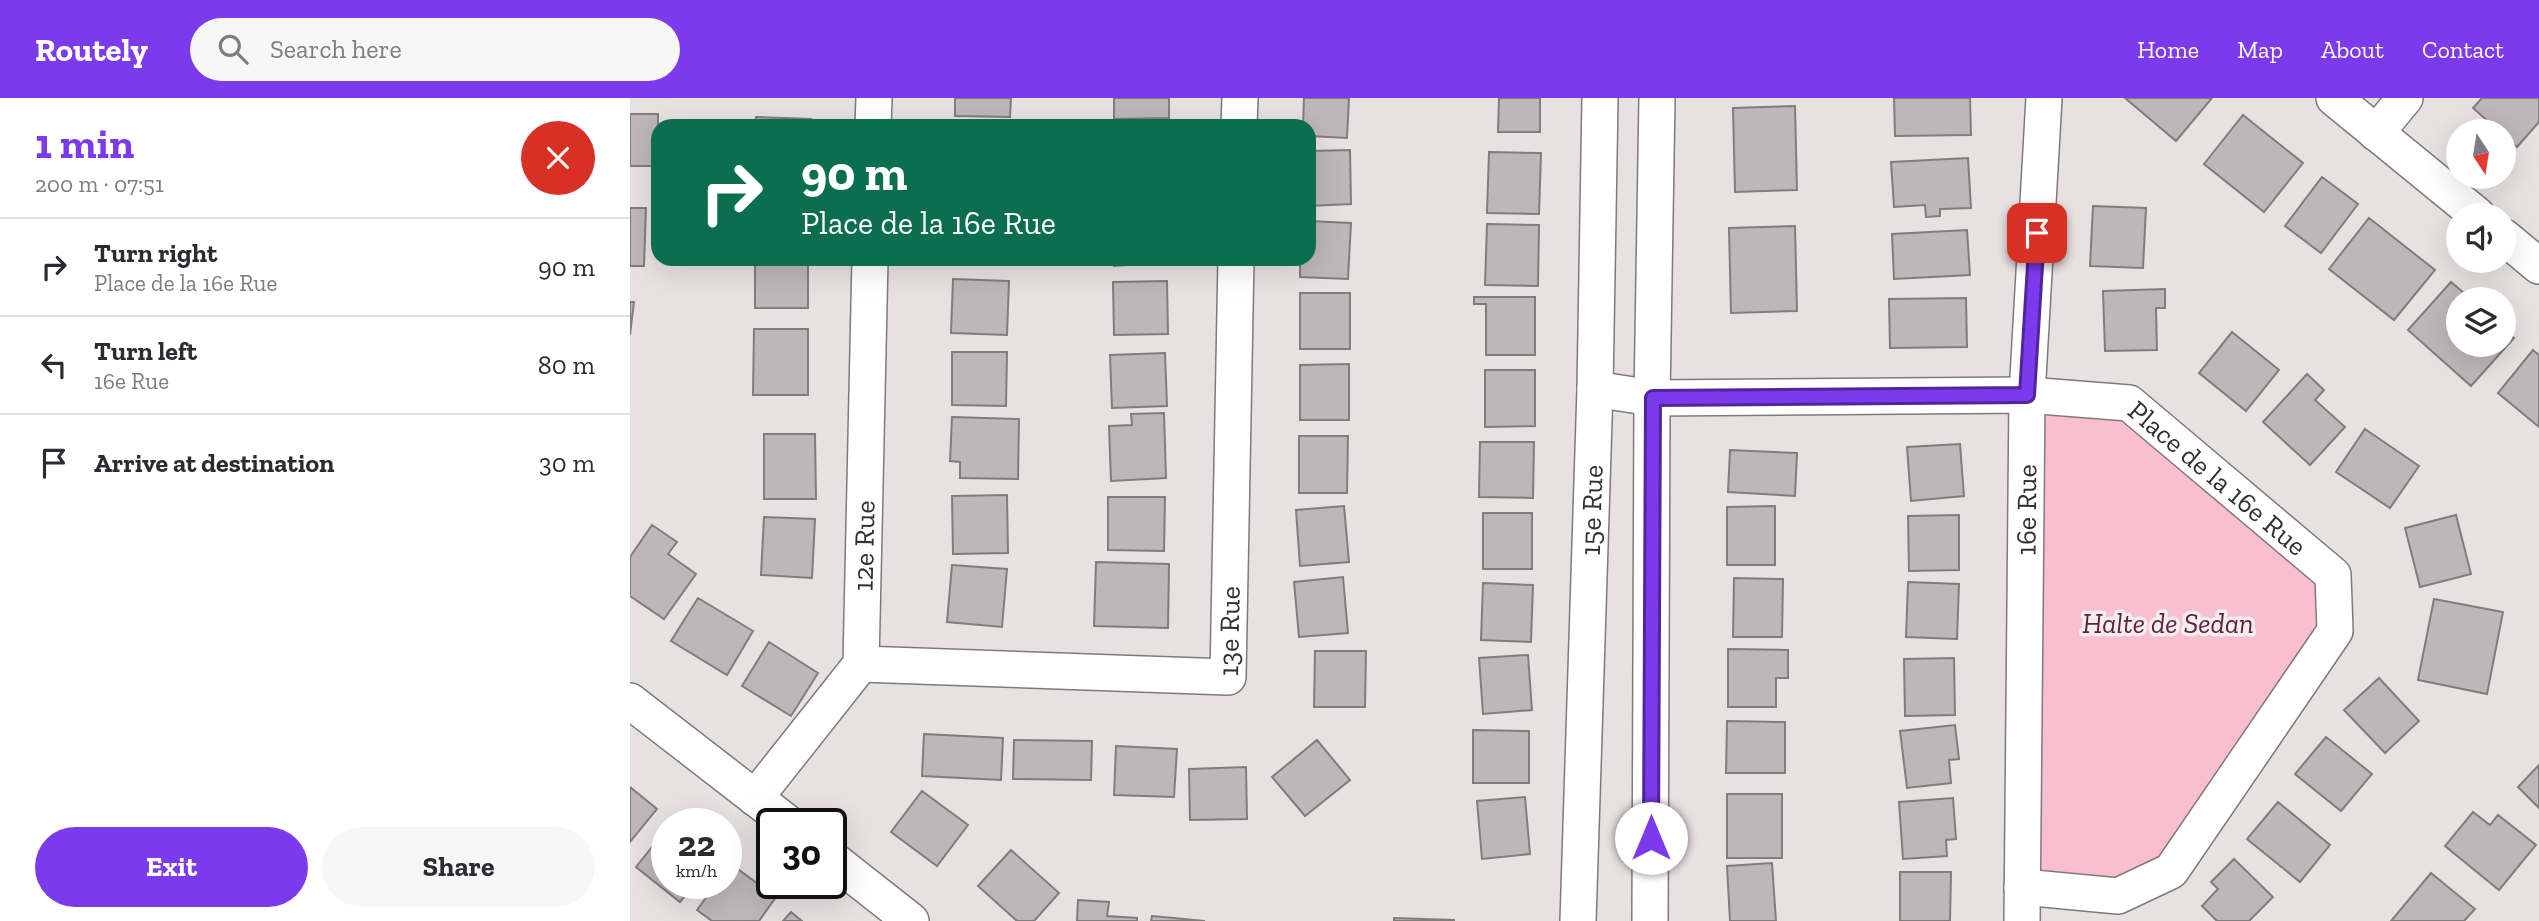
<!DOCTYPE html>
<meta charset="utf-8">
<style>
body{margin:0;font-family:"Zilla Slab",serif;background:#f7f7f7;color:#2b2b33;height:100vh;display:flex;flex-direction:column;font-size:26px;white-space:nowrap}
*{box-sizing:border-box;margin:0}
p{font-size:23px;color:#7c7c81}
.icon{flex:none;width:38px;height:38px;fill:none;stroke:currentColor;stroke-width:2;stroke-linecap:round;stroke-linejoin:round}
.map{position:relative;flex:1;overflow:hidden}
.details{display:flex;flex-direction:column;background:#fff;width:630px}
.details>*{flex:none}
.guide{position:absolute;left:21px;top:21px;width:665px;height:147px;border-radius:21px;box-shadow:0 7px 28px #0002;background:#0b6e4f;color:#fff;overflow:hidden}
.needle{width:46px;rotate:168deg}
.tools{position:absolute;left:1816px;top:21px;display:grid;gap:14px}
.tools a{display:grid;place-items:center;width:70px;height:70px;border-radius:50%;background:#fff;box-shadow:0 7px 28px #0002;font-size:35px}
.speed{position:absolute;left:21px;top:710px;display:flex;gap:14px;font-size:35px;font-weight:700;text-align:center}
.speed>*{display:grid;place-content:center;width:91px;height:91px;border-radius:50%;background:#fff;box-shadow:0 7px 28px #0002;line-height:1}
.speed small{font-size:18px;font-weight:400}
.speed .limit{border:4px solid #111;border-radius:10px;background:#fff;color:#111}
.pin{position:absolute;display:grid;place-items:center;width:60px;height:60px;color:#fff;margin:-30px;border-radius:14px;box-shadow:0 4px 10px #0006}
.me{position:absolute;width:77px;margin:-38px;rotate:0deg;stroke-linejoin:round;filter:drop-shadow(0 0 5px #0008)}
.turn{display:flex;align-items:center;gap:24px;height:147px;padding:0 35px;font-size:32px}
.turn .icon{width:91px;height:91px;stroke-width:2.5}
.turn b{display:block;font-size:49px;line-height:60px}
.round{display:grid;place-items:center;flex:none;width:74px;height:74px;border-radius:37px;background:#f7f7f7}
.summary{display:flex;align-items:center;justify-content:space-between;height:119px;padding:0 35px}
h1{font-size:42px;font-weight:700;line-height:52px;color:#7c3aed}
.primary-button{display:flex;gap:14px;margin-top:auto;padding:14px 35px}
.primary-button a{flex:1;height:80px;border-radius:42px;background:#7c3aed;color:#fff;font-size:28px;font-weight:700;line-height:80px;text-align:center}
.primary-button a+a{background:#f7f7f7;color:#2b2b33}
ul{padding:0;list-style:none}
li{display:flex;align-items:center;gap:21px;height:98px;padding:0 35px;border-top:2px solid #e1e1e2}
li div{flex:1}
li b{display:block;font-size:26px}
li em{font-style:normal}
header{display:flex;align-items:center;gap:42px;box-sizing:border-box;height:98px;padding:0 35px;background:#7c3aed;color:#fff}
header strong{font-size:33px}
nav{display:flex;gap:38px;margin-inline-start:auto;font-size:24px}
.search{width:490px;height:63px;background:#f7f7f7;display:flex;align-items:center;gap:18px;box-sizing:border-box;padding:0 24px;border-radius:38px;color:#7c7c81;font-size:26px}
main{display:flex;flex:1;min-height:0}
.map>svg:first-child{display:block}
.green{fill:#f9bfcf}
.building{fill:#beb7b9;stroke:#827c7d;stroke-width:2}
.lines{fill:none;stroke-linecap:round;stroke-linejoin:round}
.minor-casing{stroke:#80797b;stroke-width:38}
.minor{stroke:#fff;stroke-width:35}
.route-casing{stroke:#51269a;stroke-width:18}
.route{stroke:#7c3aed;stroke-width:12}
.labels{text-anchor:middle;stroke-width:7;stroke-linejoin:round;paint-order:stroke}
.street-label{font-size:28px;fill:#323030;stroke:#f5eef0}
.park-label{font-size:28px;font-style:italic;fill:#64213b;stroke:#f5eef0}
</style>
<header>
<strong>Routely</strong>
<div class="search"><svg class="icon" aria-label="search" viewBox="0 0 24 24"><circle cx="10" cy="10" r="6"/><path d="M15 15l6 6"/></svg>Search here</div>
<nav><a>Home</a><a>Map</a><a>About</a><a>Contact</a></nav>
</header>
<main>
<section class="details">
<div class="summary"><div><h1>1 min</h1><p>200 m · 07:51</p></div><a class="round" style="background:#d93025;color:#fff"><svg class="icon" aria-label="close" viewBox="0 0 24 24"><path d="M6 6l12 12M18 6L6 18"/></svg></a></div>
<ul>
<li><svg class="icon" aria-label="right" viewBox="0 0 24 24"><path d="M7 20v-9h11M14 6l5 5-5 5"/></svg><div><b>Turn right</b><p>Place de la 16e Rue</p></div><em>90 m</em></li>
<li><svg class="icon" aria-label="left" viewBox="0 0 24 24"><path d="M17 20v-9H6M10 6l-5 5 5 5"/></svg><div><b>Turn left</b><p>16e Rue</p></div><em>80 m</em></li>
<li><svg class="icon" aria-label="arrive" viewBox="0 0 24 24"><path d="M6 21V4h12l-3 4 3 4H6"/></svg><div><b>Arrive at destination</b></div><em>30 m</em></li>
</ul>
<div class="primary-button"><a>Exit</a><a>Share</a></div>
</section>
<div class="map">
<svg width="1909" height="823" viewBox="0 0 1909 823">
<rect width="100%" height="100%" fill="#e8e1e2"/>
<path class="green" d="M1397 297 1499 305 1703 477 1705 533 1541 773 1488 798 1392 789Z"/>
<path class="building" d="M325 0H381L380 19 325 18Z
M484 0H539V20L484 21Z
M674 0H719L717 40 679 38V28H673Z
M869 0H910V34H868Z
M1264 0H1340L1341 37 1265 38Z
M1495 0H1582L1546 43Z
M1852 0H1909V24L1887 49 1874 38V33H1869L1843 10Z
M1165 8 1167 92 1105 94 1103 10Z
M0 16H28V68H0Z
M1613 17 1673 65 1634 114 1574 66Z
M126 19 181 21V28H125Z
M720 52 721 106 679 108V53Z
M859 54 911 55 909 116 857 115Z
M1338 60 1341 110 1310 111V118L1296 119 1295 107 1264 109 1261 64Z
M1692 79 1728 106 1691 155 1655 128Z
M1463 108 1516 110 1513 170 1460 168Z
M0 110H16L14 168H0Z
M1739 120 1805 172 1764 222 1699 171Z
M679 123 721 125 718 181 670 179V161H679Z
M857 126 909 127 908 188 855 187Z
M1165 128 1167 213 1101 215 1099 130Z
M1337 132 1340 177 1264 181 1262 136Z
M125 161H178V210H125Z
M323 161H378V166L323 164Z
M484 161H539V164L484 168Z
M323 181 379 183 377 237 321 235Z
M537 183 538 236 484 237 483 184Z
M1821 184 1841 201H1829V247H1874V231L1884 240 1841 288 1778 232Z
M1535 191V210H1526L1527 252 1475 253 1473 193Z
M670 195H720V251H670Z
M844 199H905V257H856V206H844Z
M1336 200 1337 249 1260 250 1259 201Z
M0 204H4L0 237Z
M124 231H178V297H123Z
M1602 234 1649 272 1616 313 1569 275Z
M1903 252 1909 257V329L1868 295Z
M322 254H377L376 308 322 307Z
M535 255 537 308 482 310 480 257Z
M719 266V322H670V267Z
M855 272H905V328L855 329Z
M1677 276 1694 292 1685 302 1715 329 1680 367 1633 324Z
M534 315 536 380 481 383 479 328 502 327 501 316Z
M322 319 389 321 388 381 330 380V364L320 363Z
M1735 331 1789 368 1760 410 1706 374Z
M134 336H185L186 401H134Z
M669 338H718L717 395H669Z
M850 344H904L903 400 849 399Z
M1330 346 1334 398 1281 403 1277 349Z
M1100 352 1167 355 1165 398 1098 394Z
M377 397 378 455 323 456 322 398Z
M478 399H535L534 453 478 452Z
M714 408 719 464 670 468 666 412Z
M1145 408V467H1097V409Z
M853 415H902V471H853Z
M1329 417V472L1279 473 1278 418Z
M1826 417 1841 476 1790 489 1775 430Z
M134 419 185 421 182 480 131 477Z
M22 427 47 444 38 456 66 476 34 521 0 498V459Z
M466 464 539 466 538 530 464 528Z
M322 467 377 471 372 529 317 524Z
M713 479 718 535 669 539 664 484Z
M1104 480 1153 481 1152 539H1103Z
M1278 484 1329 486 1327 541 1276 539Z
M853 485 903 487 901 544 851 542Z
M68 500 123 533 97 577 41 543Z
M1804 501 1873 514 1857 596 1788 582Z
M139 544 188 575 161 618 112 588Z
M1098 551 1158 552V580H1146V609H1098Z
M685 553H736L735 609H684Z
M898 557 902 612 853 616 849 560Z
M1324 560 1325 617 1275 618 1274 561Z
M1749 580 1789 623 1755 655 1714 612Z
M1097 623 1155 624V675H1096Z
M1325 627 1329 661 1319 662 1321 685 1277 690 1270 633Z
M843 632 899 633V685H843Z
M294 636 373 640 371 682 292 678Z
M1696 639 1742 676 1711 713 1665 676Z
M384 642 462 643 461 682 383 681Z
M687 642 720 682 675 718 642 679Z
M486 648 547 651 544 699 484 697Z
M1909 667V710L1888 689Z
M616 669 617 721 560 722 559 671Z
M0 689 27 711 0 744Z
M292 693 338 727 307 768 261 734Z
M1097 696H1152V760H1097Z
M895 699 900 756 852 761 847 703Z
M1323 700 1326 741 1316 742 1317 758 1273 761 1269 704Z
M1648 704 1700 747 1670 784 1617 741Z
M1843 714 1860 727 1868 717 1906 747 1869 792 1815 748Z
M37 730V786H65L50 804 6 769Z
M381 752 429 795 404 823H387L348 788Z
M1604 761 1643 799 1619 823H1587L1572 808 1588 791 1581 784Z
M1142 765 1146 823H1100L1097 768Z
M101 766 146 799 129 823H82L67 812 86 786H96V772Z
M1270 774H1321L1320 823H1270Z
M1801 775 1845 811 1834 823H1761Z
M448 802 479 804 477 818 507 820V823H447Z
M161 814 172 823H153Z
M522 818 575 823H521Z
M764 820 824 822V823H764Z"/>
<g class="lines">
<defs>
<g id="minor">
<path d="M1704 0 1847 117"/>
<path d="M243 28 244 0"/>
<path d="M609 28 610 0"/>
<path d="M1746 35 1775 0"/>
<path d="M1874 139 1909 168"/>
<path id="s1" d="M965 291 1022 300 1397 297 1499 305 1703 477 1705 533 1541 773 1488 798 1392 789"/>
<path id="s2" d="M231 566 598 579 606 161"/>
<path d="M0 603 159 726"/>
<path id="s3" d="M125 700 231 566 240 161"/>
<path d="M201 760 281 823"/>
<path id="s4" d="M948 823 965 291 970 0"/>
<path d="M1020 823 1022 300 1027 0"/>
<path id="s5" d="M1392 823 1397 297 1414 0"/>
</g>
</defs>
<use href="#minor" class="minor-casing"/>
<use href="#minor" class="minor"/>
</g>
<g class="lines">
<defs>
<path id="route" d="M1021 740 1023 300 1397 297 1407 135"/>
</defs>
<use href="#route" class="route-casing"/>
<use href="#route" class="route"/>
</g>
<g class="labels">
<g class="street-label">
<text dy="10" stroke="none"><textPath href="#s1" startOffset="651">Place de la 16e Rue</textPath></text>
<text dy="10" stroke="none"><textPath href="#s5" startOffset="411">16e Rue</textPath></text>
<text dy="10" stroke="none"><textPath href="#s4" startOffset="411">15e Rue</textPath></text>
<text dy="10" stroke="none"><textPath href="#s3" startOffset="289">12e Rue</textPath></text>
<text dy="10" stroke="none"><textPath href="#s2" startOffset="413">13e Rue</textPath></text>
</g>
<g class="park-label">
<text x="1538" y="535">Halte de Sedan</text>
</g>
</g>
</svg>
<div class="tools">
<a><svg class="needle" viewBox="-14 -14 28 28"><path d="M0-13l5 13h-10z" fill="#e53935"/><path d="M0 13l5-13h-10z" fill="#7c7c81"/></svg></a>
<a><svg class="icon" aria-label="sound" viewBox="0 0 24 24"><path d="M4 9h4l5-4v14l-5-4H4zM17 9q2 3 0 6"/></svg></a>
<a><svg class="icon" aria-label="layers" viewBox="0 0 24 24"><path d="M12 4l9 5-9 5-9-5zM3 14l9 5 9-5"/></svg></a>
</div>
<div class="speed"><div>22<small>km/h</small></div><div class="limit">30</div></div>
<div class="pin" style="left:1407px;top:135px;background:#d93025"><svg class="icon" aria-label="arrive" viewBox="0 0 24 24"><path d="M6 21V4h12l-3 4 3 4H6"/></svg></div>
<svg class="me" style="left:1021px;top:740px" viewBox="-20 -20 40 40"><circle r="19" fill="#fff"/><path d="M0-13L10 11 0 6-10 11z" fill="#7c3aed"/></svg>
<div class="guide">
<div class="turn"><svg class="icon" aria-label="right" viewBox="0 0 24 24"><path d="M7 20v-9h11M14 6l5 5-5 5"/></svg><div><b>90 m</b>Place de la 16e Rue</div></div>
</div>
</div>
</main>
